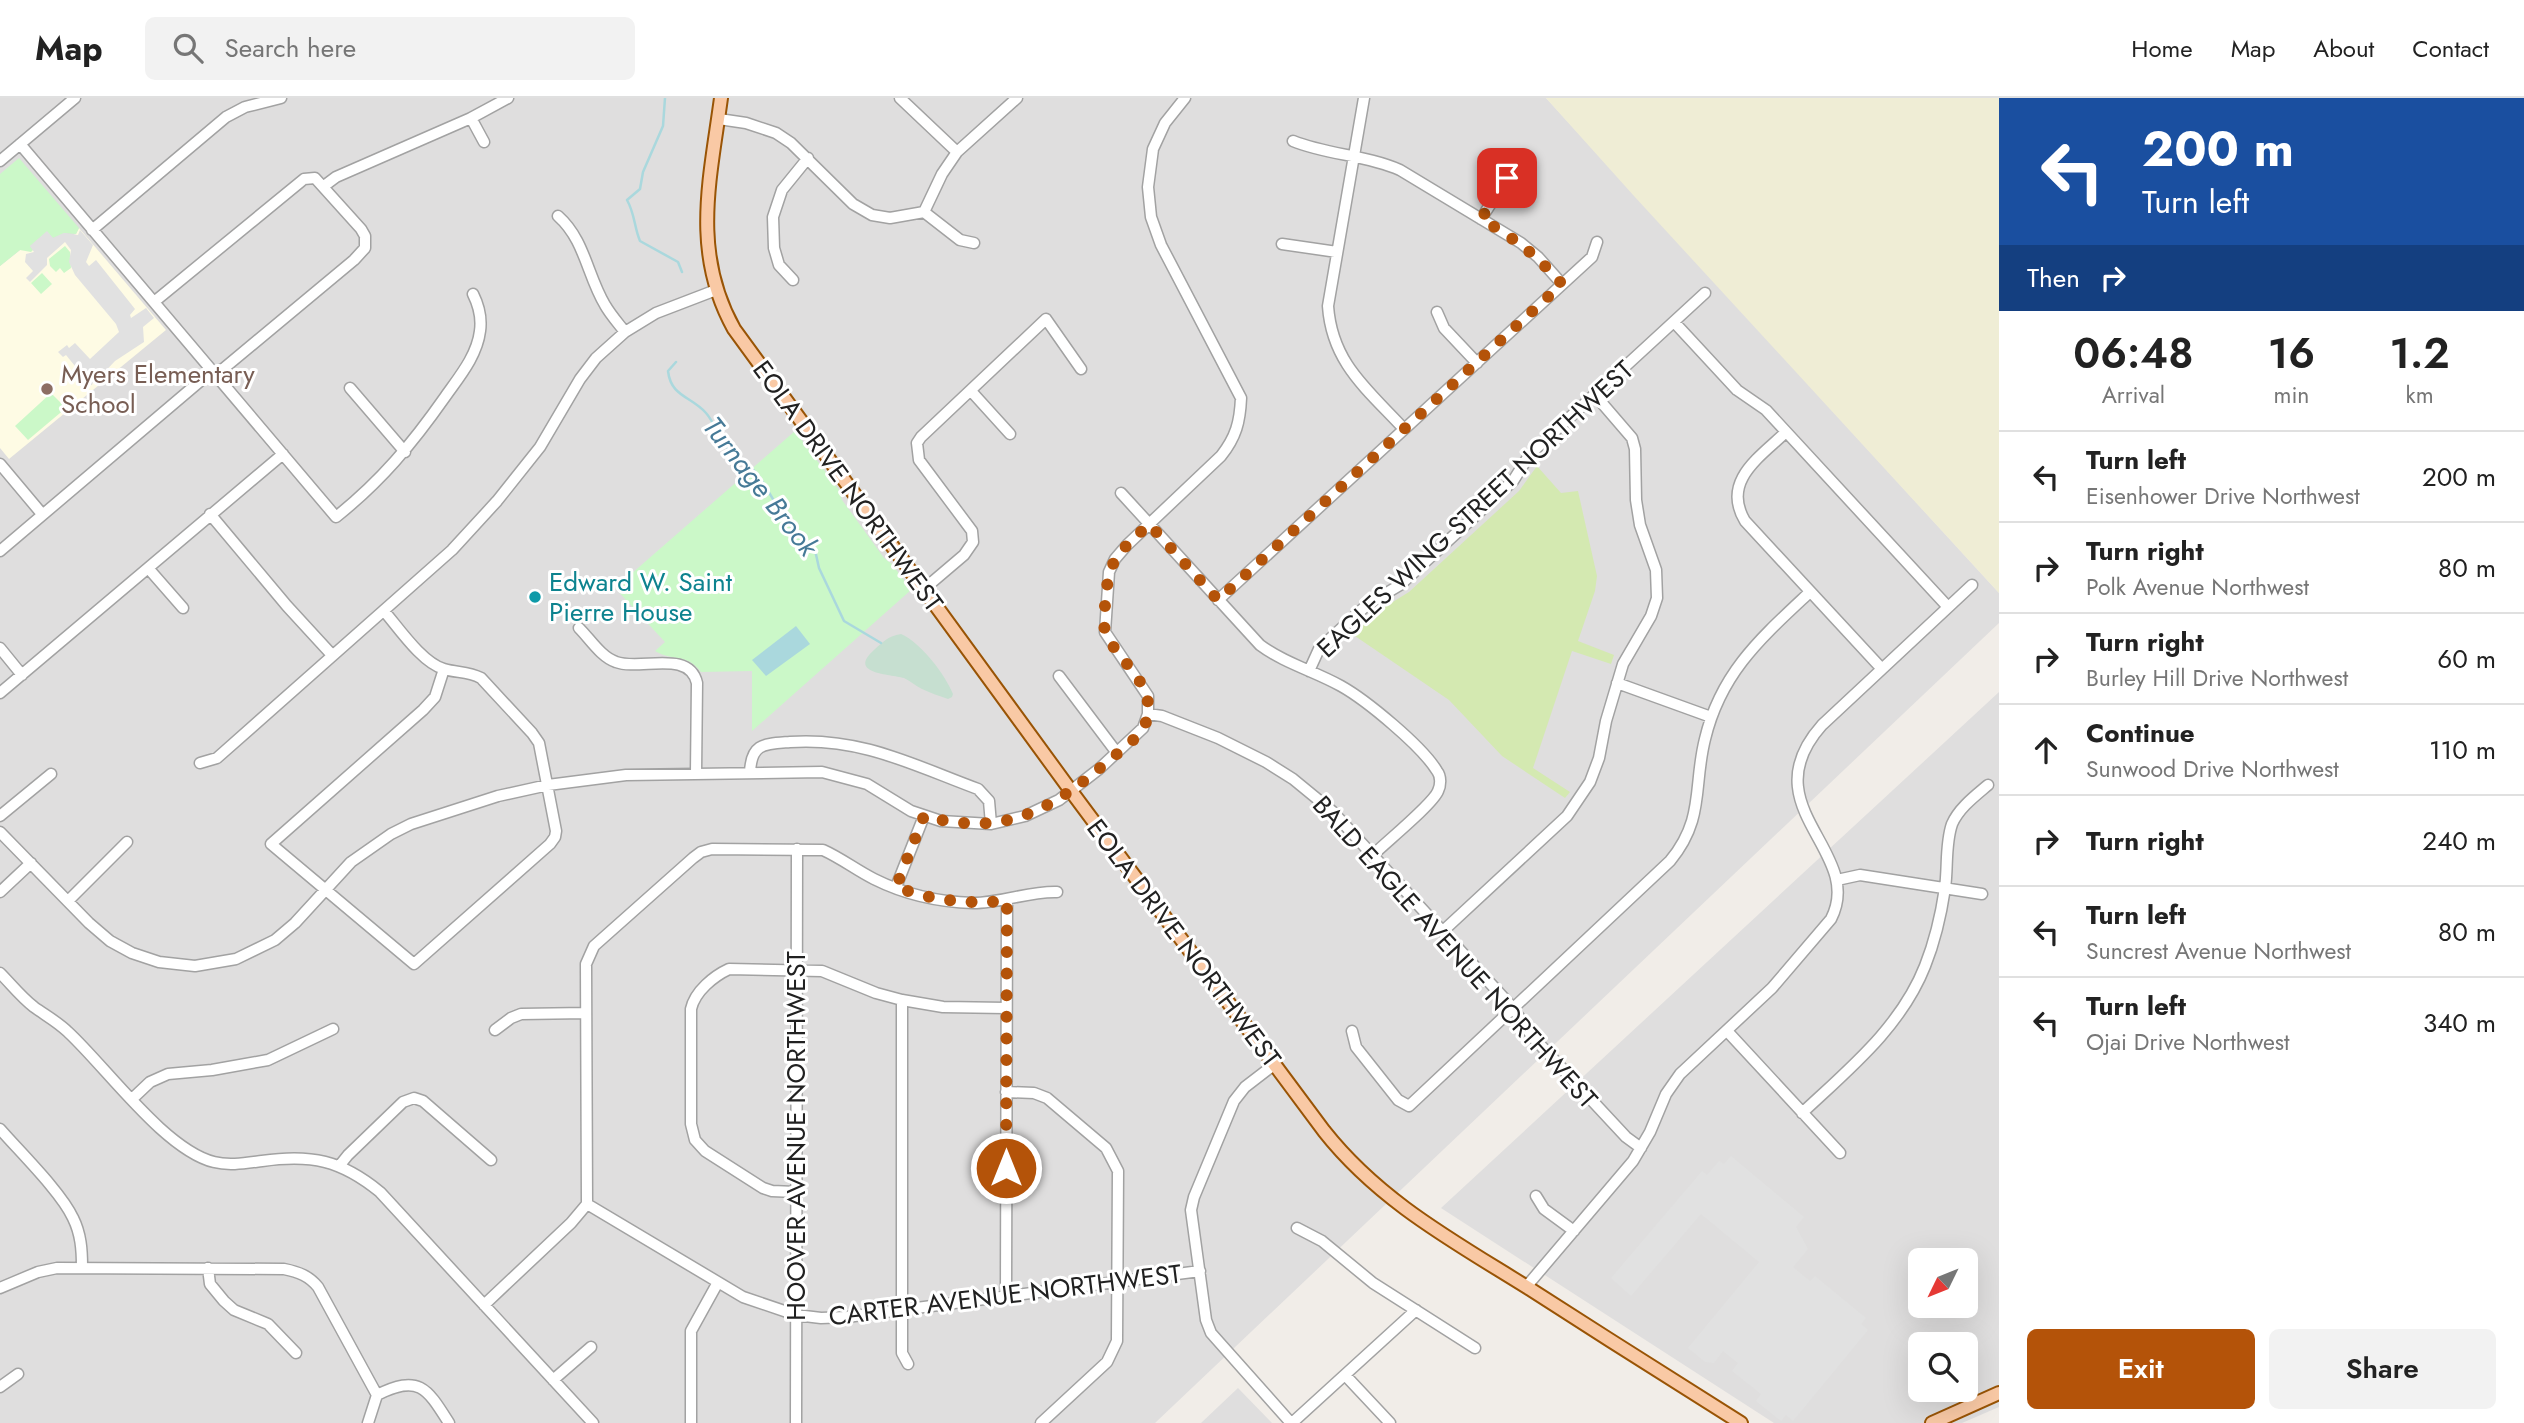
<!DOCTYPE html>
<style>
body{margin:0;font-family:Jost,sans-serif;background:#f2f2f2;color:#222;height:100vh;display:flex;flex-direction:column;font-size:26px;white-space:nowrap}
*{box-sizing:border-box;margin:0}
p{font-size:23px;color:#767676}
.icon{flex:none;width:38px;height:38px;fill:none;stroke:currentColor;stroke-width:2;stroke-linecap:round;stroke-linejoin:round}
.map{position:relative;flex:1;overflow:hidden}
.panel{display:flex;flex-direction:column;background:#fff;width:525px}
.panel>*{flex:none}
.guide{background:#1a4fa0;color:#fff;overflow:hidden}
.needle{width:46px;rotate:227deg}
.fabs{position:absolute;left:1908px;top:1150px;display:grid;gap:14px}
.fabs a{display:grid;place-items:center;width:70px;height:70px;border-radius:10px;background:#fff;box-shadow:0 7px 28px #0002;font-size:35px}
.pin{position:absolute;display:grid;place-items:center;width:60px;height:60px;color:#fff;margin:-30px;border-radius:14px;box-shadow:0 4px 10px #0006}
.me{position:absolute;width:77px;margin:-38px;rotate:0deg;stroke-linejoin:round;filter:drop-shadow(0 0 5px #0008)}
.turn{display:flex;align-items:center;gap:24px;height:147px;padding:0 28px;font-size:32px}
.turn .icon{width:91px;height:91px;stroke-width:2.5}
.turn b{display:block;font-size:49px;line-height:60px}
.then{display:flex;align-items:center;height:66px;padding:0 28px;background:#0003;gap:14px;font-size:26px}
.eta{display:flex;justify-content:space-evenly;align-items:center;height:119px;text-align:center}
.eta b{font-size:42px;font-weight:600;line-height:49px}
.primary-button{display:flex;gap:14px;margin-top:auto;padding:14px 28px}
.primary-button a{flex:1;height:80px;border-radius:10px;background:#b45309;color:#fff;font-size:28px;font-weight:600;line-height:80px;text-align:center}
.primary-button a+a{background:#f2f2f2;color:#222}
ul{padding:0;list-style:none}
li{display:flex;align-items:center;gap:21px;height:91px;padding:0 28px;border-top:2px solid #e0e0e0}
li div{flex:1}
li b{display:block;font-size:26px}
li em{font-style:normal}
header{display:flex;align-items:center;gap:42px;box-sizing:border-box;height:98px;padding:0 35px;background:#fff;border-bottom:2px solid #e0e0e0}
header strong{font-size:33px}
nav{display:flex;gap:38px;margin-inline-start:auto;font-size:24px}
.search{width:490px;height:63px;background:#f2f2f2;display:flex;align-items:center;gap:18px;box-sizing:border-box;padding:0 24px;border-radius:10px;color:#767676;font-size:26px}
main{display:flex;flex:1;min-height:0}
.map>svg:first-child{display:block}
.residential{fill:#dfdede;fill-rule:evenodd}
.education{fill:#fefbe4}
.farmland{fill:#efedd5}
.grass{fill:#d4e9b1}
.wetland{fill:#c6dfd0}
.park{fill:#cbf8c8}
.parking{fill:#e1e1e1}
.water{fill:#aad8dd}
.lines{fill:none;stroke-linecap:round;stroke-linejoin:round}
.stream{stroke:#aad8dd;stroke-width:2.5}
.minor-casing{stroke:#a2a2a2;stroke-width:13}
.major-casing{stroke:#995405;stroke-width:16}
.minor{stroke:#fff;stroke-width:10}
.major{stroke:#f9c9a5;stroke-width:12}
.route{stroke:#b45309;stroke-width:12;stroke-dasharray:0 21.6}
.education-dot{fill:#8d6e63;stroke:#fff;stroke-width:2.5}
.culture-dot{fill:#0f9aa8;stroke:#fff;stroke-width:2.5}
.labels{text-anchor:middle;stroke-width:6;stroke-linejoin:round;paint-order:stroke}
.education-label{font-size:26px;fill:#785e54;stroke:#fff;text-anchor:start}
.street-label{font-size:26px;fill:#212121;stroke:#fff}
.culture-label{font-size:26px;fill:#0d838f;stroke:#fff;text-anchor:start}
.water-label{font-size:28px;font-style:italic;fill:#467a97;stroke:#fff}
</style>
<header>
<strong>Map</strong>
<div class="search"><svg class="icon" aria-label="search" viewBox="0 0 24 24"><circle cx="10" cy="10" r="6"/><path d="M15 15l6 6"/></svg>Search here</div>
<nav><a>Home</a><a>Map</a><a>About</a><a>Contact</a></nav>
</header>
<main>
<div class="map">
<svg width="1999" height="1325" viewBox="0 0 1999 1325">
<rect width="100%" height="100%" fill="#f1ede8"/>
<path class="residential" d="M0 0H1546L1999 495V525L1155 1325H0Z
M1999 594V1309L1962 1325H1774L1441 1110ZM1920 1162H1965V1208H1920ZM1920 1246H1965V1292H1920Z
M1238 1290 1272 1325H1201Z"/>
<path class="education" d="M79 130 166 232 9 361 0 350V168L20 152H33L76 136Z"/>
<path class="farmland" d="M1546 0H1999V495L1634 98Z"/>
<path class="grass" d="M1537 368 1561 395 1578 393 1597 478 1595 493 1578 543 1614 557 1611 566 1572 553 1533 670 1570 694 1565 700 1502 658 1449 602 1352 536 1378 513 1409 494 1519 393Z"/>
<path class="wetland" d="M901 536C920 544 945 576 953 596L952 599 948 601C940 598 930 595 922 591 916 588 910 583 904 580 890 576 847 576 874 552 883 544 888 538 901 536Z"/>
<path class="park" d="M19 60 79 130 76 136 64 135 53 140 47 134 30 148 33 152 31 154 20 152 0 168V76Z
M65 148 70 154 71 170 64 175 60 170 56 174 50 168 49 161Z
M42 175 52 186 41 196 31 185Z
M51 295 66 310 28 342 15 328Z
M795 333 839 392 842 402 884 460 892 466 911 492 752 633V573L701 574C685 554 673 564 655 553L665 544 615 490Z"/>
<path class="parking" d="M80 132 93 147 86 164 89 168 96 162 135 211 130 217 131 220 146 210 154 220 143 229 144 244 115 263 99 280 95 278 92 287 82 285 79 273 66 257 63 259 58 254 67 247 69 250 75 245 90 261 119 234 116 226 75 177 69 164 71 152 65 144 47 160V167L30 184 26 180 33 173 25 164 26 156 34 154 30 148 47 133 53 140 64 135 78 137Z
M1731 1058 1804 1119 1796 1129 1808 1151 1793 1169 1810 1183 1815 1178 1866 1220 1861 1226 1868 1232 1793 1323 1786 1317 1781 1323 1756 1303 1761 1296 1732 1273 1738 1265 1723 1253 1714 1265 1705 1264 1688 1250 1759 1164 1701 1116 1631 1198 1611 1180 1702 1073 1707 1077 1719 1063 1724 1066Z"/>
<path class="water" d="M796 528 810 546 766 578 752 562Z"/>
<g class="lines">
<path class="stream" d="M665 0 663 28 643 74 640 91 627 102C635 116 634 129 640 143L678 164 682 174
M676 264 668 273C671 299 691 298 706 315 714 324 718 337 725 347 735 360 751 366 760 380 777 406 789 434 815 452L819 470 844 523 881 545"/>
<defs>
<path id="minor" d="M900 0 957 54
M1364 0 1328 208C1332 265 1367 291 1404 331
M471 20 484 44
M719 21 746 25 776 35 791 45 853 106 872 117 890 120 924 114
M1293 43C1328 57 1366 57 1400 72L1521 145 1538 159 1562 186
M20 46 336 419C381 383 412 346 445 299 459 279 477 258 480 233 482 219 479 208 473 196
M0 63 75 0
M324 88 336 79 471 20 508 0
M924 114 942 76 957 54 1017 0
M924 114 960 142 974 145
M558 118C585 142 587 177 605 207 610 216 618 225 625 234
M1481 121 1507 80 1525 62
M92 132 226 19 245 9 281 0
M1282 146 1337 154
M793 182 779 167 774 150 773 119 782 92 808 60
M1437 214 1444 230 1477 265
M1674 224 1737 292 1766 312 1948 509
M350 290 405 354
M971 293 1010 336
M1786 334C1760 359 1721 383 1745 423L1882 571
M0 366 42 416
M1121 395 1260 547C1284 565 1314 573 1341 588 1366 602 1422 648 1437 673 1441 678 1441 687 1438 693 1433 706 1386 744 1373 757
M210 416 287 508 332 557
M0 453 205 279 223 271 354 162 365 150V138L361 131 315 80 304 81 154 204
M148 470 183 510
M924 491 964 457 973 444 972 433 919 362 917 345 921 339 1046 221 1081 271
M1218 502 1592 159 1597 144
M384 513C398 529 422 565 444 571 457 575 468 573 481 580L532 635 539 645 556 733 555 739 550 746 414 866 271 746 423 612 435 599 444 571
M579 530C590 541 601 559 616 564 640 573 689 551 697 585L696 675
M0 550 22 577
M1309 573 1319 551 1368 506 1400 487 1513 383 1530 356 1705 195
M1059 578 1117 655
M1617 585 1711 619
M0 595 283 356
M1148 616 1162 618 1218 640 1266 664 1293 681 1332 713 1513 910 1531 937 1626 1039 1641 1050
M200 665 217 660 452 452 497 403 540 349 580 281 596 260 625 234 656 215 716 192
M750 675C751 645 764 646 790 644 861 639 913 667 978 691L989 703 991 726
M0 718 51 676
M0 734 89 825 110 843 132 855 159 864 195 868 236 861 275 842 295 825 351 764 391 736 411 726 498 698 548 687 626 677 822 674 867 686 911 713 941 723 991 726 1025 718 1059 702 1099 671 1143 630 1148 616V598L1105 534 1109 474 1115 461 1127 447 1221 358C1236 339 1240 324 1241 300L1161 147 1151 119 1148 89 1153 51 1165 25 1185 0
M1837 782 1860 777 1982 796
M896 789 924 718
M0 794 31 765
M68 803 127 744
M1443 833 1567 718 1590 684 1599 660 1606 623 1623 566 1651 518 1657 500 1656 472 1640 427 1636 402 1635 351 1632 340 1595 297
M0 875C11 886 21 899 34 909 45 917 58 924 68 934 106 969 165 1052 214 1064 229 1068 246 1065 262 1063 311 1056 341 1062 380 1094L593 1325
M902 902V1255L908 1266
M495 932 511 920 521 916 586 915
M1352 933 1356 949 1398 1002 1409 1008 1670 763C1705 721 1693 688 1705 641 1721 574 1762 539 1810 494
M1727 933 1840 1055
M1275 966 1245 989 1234 1003 1194 1099 1191 1112 1206 1222 1211 1235 1291 1325
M1006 994 1034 995 1047 1000 1106 1050 1118 1073 1117 1243 1107 1264 1041 1325
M132 1001 150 984 168 976 212 972 268 962 333 931
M1802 1015C1849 971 1901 929 1925 868 1935 843 1941 817 1945 790 1948 770 1945 746 1952 726 1959 710 1975 698 1988 687
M0 1031C20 1054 61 1094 73 1120 81 1136 82 1152 82 1169
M340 1067 348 1057 403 1004 414 1000 423 1003 491 1062
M795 1094 772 1093 763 1090 705 1053 695 1042 691 1026V911C695 893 714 878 729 871L822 873 876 895 902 902 943 909 1006 910
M1536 1098 1544 1111 1574 1133
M587 1106 743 1199 796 1217 821 1220 847 1219 1200 1173
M1297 1130 1322 1143 1373 1185 1475 1250
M208 1170 210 1186 224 1203 234 1212 268 1226 296 1255
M1526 1189 1633 1063 1650 1034 1666 996 1680 976 1772 890 1831 821C1866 753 1749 709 1822 627L1972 487
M0 1190 38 1174 57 1170 284 1171C299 1174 309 1178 318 1189L377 1297
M1006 1197 1007 803
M484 1207 571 1125 587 1106 586 866 594 848 693 760 701 754 712 751 823 752C841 760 856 772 874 781 904 796 939 804 973 805 1002 805 1029 793 1057 794
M1345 1277 1390 1325
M553 1282 591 1249
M0 1289 18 1276
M377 1297C419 1276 427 1290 449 1325
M368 1325 377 1297
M691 1325V1233L717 1186
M796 1325 797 751
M1292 1325 1416 1212"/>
<path id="major" d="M721 0C710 82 691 154 734 231L1071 693 1324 1033C1380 1104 1455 1144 1530 1191 1600 1236 1671 1281 1741 1325
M1932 1325 1999 1295"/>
</defs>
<use href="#minor" class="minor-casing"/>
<use href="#major" class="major-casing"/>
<use href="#minor" class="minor"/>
<use href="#major" class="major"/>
</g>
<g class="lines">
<path class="route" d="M1006 1070 1007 803C967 806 934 803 896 789L924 718C1006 740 1051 712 1112 660 1126 648 1146 635 1148 616 1152 584 1120 564 1107 538 1102 529 1105 516 1105 506 1109 459 1116 458 1149 426L1218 502 1562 186C1534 155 1517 142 1481 121L1507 80"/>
</g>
<circle class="education-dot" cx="47" cy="291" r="7"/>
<circle class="culture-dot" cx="535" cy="499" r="7"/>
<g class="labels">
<g class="education-label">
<text x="61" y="285">Myers Elementary<tspan x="61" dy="30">School</tspan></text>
</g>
<g class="street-label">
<text transform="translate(848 388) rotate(54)" y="9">EOLA DRIVE NORTHWEST</text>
<text transform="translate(1475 411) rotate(-43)" y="9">EAGLES WING STREET NORTHWEST</text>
<text transform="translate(1184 845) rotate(53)" y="9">EOLA DRIVE NORTHWEST</text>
<text transform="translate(1455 854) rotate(48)" y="9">BALD EAGLE AVENUE NORTHWEST</text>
<text transform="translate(796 1038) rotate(-90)" y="9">HOOVER AVENUE NORTHWEST</text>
<text transform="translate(1005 1197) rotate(-7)" y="9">CARTER AVENUE NORTHWEST</text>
</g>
<g class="culture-label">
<text x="549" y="493">Edward W. Saint<tspan x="549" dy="30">Pierre House</tspan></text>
</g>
<g class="water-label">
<text transform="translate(761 388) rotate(52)" y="10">Turnage Brook</text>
</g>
</g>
</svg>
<div class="fabs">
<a><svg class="needle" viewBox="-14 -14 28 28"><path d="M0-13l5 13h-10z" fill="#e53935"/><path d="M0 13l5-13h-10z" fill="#767676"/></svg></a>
<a><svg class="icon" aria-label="search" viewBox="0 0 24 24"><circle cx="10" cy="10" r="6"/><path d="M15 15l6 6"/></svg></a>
</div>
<div class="pin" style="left:1507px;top:80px;background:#d93025"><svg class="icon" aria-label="arrive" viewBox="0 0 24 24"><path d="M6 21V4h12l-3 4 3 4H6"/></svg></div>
<svg class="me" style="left:1006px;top:1070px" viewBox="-20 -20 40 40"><circle r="17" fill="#b45309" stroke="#fff" stroke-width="3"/><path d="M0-11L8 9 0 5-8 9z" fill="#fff"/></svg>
</div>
<section class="panel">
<div class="guide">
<div class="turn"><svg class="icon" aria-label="left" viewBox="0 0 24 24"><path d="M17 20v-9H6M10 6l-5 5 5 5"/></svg><div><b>200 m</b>Turn left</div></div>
<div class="then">Then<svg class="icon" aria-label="right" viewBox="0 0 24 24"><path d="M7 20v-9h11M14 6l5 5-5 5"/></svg></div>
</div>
<div class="eta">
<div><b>06:48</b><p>Arrival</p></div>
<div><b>16</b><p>min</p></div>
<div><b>1.2</b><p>km</p></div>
</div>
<ul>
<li><svg class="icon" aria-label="left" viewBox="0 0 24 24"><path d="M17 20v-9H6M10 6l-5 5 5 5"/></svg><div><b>Turn left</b><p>Eisenhower Drive Northwest</p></div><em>200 m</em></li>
<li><svg class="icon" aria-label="right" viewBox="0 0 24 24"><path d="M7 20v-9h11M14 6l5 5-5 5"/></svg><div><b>Turn right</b><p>Polk Avenue Northwest</p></div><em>80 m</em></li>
<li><svg class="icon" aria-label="right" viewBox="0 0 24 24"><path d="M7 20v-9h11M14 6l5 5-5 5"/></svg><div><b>Turn right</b><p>Burley Hill Drive Northwest</p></div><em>60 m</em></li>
<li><svg class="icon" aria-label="ahead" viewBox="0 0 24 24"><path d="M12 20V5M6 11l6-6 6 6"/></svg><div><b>Continue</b><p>Sunwood Drive Northwest</p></div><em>110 m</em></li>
<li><svg class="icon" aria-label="right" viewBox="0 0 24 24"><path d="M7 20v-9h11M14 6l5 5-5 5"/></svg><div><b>Turn right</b></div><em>240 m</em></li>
<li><svg class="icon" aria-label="left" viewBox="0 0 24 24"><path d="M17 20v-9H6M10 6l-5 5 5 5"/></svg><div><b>Turn left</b><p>Suncrest Avenue Northwest</p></div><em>80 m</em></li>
<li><svg class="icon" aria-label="left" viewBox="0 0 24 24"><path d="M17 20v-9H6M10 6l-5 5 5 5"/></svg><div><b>Turn left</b><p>Ojai Drive Northwest</p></div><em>340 m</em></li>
</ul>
<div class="primary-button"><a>Exit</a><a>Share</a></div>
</section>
</main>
